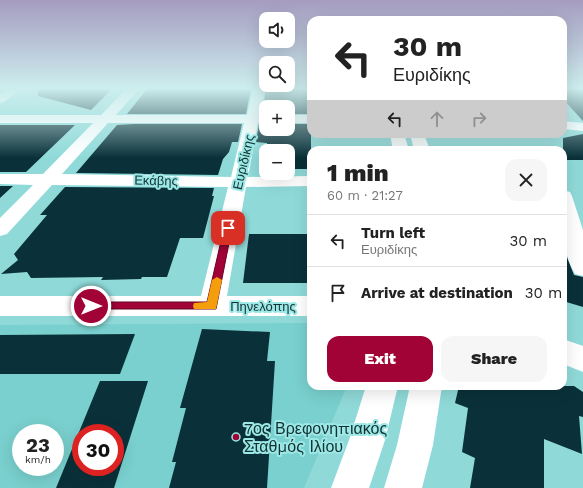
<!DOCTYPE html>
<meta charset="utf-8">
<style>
body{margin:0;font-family:"Work Sans",sans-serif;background:#f6f6f6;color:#222;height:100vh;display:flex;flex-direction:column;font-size:15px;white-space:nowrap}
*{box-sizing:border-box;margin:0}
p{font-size:13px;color:#767676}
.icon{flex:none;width:22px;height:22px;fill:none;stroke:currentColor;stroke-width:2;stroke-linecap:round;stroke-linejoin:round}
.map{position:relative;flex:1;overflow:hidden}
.sheet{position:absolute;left:307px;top:146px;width:260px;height:244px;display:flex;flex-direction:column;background:#fff;border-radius:12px;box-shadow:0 4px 16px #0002}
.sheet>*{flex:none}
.top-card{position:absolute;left:307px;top:16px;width:260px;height:122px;border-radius:12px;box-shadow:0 4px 16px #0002;background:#fff;color:#222;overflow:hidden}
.tools{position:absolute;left:259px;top:12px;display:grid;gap:8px}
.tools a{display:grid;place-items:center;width:36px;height:36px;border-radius:8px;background:#fff;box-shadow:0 4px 16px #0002;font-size:20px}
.speed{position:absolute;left:12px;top:424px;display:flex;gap:8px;font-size:20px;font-weight:700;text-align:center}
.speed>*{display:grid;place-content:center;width:52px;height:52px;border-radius:50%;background:#fff;box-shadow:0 4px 16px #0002;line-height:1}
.speed small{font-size:10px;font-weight:400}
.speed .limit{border:6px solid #d22;background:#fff;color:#111}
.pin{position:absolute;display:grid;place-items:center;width:34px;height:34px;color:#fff;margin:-17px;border-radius:8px;box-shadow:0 2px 6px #0006}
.me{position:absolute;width:44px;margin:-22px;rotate:90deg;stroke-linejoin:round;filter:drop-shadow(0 0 3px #0008)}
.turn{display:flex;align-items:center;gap:14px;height:84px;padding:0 20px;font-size:18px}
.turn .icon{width:52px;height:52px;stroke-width:2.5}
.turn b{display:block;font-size:28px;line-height:34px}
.lanes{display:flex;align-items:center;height:38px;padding:0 20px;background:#0003;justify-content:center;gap:20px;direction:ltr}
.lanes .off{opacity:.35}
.round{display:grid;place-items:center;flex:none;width:42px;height:42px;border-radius:12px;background:#f6f6f6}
.head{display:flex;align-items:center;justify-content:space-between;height:68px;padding:0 20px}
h1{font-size:24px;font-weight:800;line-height:30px}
.action{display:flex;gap:8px;margin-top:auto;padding:8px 20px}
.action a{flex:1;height:46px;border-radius:12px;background:#a20337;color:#fff;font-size:16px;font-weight:800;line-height:46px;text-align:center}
.action a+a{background:#f6f6f6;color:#222}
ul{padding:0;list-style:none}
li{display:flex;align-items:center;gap:12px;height:52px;padding:0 20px;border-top:1px solid #e0e0e0}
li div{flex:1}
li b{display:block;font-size:15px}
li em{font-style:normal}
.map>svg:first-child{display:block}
.built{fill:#79d0ce;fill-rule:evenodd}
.building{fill:#0a3139;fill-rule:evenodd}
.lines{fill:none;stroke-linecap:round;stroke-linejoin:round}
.street{fill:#fff;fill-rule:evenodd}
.secondary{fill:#fff;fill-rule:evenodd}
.route{fill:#a20337;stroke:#690224}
.slow{fill:#f59e0b}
.poi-dot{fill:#a20337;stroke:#9ce8e6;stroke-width:1.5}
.labels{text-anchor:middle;stroke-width:4;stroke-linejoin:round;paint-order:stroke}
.street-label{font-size:13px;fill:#133232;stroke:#9ce8e6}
.near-poi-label{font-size:16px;fill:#133232;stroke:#9ce8e6;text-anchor:start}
</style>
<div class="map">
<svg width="583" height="488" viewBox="0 0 583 488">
<rect width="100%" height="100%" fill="#8fdad9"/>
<path class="built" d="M311 323V386H347L304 488H0V325ZM21 433H55V467H21ZM81 433H115V467H81Z"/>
<path class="building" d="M38 89H112L91 110 38 96Z
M147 89H251L246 114H127Z
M266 89H311V114H288V107H266V114H262Z
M563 89H583V121L563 99Z
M134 124H242L238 142H232L229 152 223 159 218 175 76 173 117 125Z
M259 124H266V129H288V124H311V169H288V151H267V143L256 142Z
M0 125H75L26 172H0Z
M583 134V160H563V138Z
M0 186H13L0 198Z
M65 187 214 188 212 196H214L203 238H180L167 277H142L141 279 101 280 103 277 31 278 27 272 1 274 18 260 14 254 47 215H40Z
M249 234H311V283H243Z
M563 247 574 275 583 277V307L563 301Z
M202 329 270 332 267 361H275L267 488H169L176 462H172L186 408H180Z
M135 334 120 374H0V335Z
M100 381H148L114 488H56ZM81 433H115V467H81Z
M459 386H574L583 392V417L579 416 582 454 544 439V488H470L475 458 462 452 468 408 455 403Z"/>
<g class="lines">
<path class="street" d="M7 89H21L4 102 0 103V94Z
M126 89H139L116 115H247L253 89H265L260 115H266V123H258L248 177 311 176V186L246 187 227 296H311V316H0V296H201L228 187 52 185 7 234 0 236V218L33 185 0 184V174H43L93 123H0V115H101ZM108 123H244L231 177 62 174Z
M288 115H311V123H288Z
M563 121 583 123V131L563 129Z
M563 190 570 192 572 196 583 230V276L575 274C560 250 563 217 563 190Z
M563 339 583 346V372L563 364Z"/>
<path class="secondary" d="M390 134H404L409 150H393Z
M410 134H424L430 150H414Z
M366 386H398L385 440 369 488H331L349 440Z
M410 386H442L433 445 422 488H384L397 445Z"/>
</g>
<linearGradient id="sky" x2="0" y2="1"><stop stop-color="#a59cc0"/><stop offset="0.56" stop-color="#cdeeee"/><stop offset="1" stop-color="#cdeeee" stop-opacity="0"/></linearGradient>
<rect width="583" height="158" fill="url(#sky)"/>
<path class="route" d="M228 226 232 228 216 309H87L85 306 87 303 91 302H207L224 228Z"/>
<path class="slow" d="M217 277 222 280 216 309H194L193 306 194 303 207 302 212 280Z"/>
<circle class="poi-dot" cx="236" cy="437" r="4"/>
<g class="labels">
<g class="street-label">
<text transform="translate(243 162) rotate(-77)" y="5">Ευριδίκης</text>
<text transform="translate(156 180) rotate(1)" y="5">Εκάβης</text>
<text x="263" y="311">Πηνελόπης</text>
</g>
<g class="near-poi-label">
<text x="244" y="434">7ος Βρεφονηπιακός<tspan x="244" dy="18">Σταθμός Ιλίου</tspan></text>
</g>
</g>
</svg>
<div class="tools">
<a><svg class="icon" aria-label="sound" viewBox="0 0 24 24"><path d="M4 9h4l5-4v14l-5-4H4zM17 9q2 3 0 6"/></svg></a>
<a><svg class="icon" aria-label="search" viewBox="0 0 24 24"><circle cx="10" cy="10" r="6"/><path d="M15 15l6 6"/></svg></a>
<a>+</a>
<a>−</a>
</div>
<div class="speed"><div>23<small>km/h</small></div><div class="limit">30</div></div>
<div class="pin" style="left:228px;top:228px;background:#d93025"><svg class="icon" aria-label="arrive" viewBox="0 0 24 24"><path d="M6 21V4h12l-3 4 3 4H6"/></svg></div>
<svg class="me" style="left:91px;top:306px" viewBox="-20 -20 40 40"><circle r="17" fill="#a20337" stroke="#fff" stroke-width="3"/><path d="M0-11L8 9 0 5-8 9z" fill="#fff"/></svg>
<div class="top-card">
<div class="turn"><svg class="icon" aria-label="left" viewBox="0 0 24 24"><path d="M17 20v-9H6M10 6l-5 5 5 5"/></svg><div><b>30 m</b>Ευριδίκης</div></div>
<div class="lanes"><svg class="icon" aria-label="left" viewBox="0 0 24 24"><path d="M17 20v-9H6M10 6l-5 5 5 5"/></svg><svg class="icon off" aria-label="ahead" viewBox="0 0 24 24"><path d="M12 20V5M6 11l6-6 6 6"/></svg><svg class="icon off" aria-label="right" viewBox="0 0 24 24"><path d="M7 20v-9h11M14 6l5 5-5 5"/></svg></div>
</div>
<section class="sheet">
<div class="head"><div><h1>1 min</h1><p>60 m · 21:27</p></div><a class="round"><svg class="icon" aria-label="close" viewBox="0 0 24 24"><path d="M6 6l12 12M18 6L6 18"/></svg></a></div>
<ul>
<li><svg class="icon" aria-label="left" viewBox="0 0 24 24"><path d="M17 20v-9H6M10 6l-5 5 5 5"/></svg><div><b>Turn left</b><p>Ευριδίκης</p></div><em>30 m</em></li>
<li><svg class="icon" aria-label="arrive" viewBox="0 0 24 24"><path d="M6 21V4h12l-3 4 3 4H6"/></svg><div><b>Arrive at destination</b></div><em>30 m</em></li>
</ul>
<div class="action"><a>Exit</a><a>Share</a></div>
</section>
</div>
